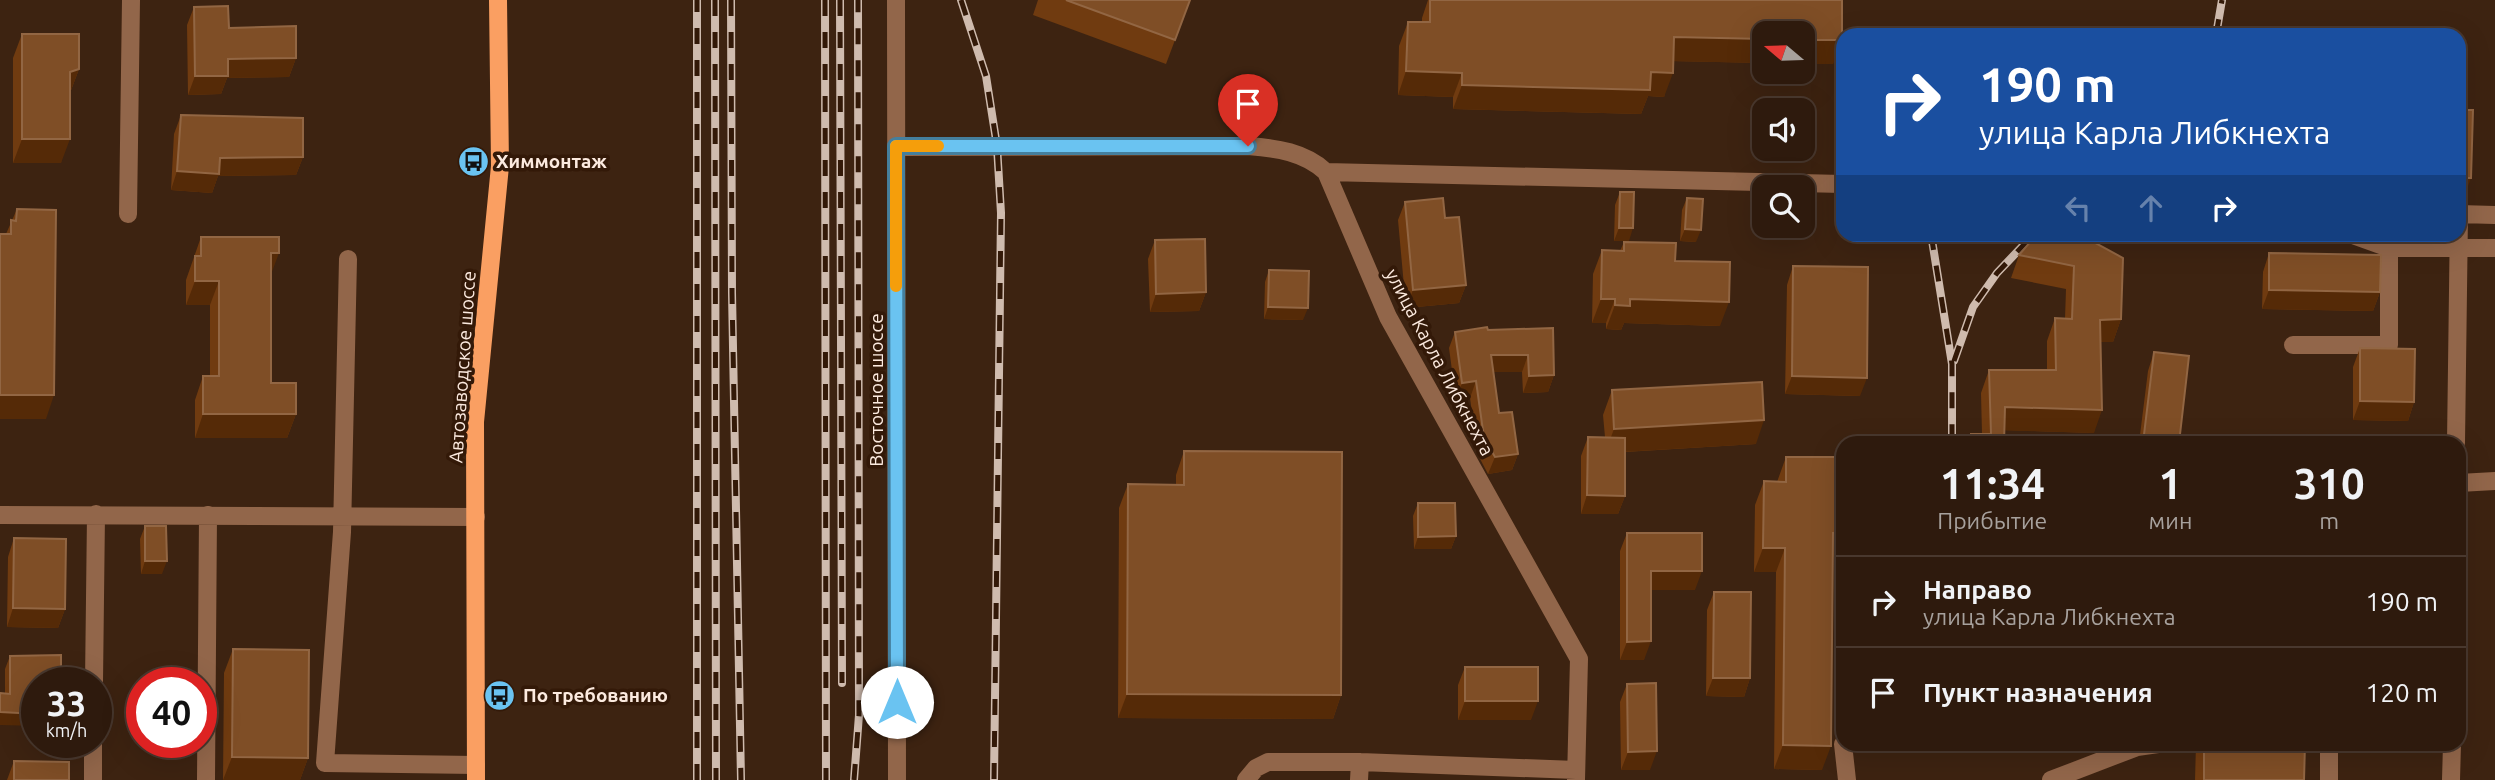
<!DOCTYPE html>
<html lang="ru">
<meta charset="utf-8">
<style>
body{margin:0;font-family:Ubuntu,sans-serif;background:#362316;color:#f1f3f6;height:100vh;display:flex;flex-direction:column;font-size:26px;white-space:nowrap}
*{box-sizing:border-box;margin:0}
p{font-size:23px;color:#a7a19d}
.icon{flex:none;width:38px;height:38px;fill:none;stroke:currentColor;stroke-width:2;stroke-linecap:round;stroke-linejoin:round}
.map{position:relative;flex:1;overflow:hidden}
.details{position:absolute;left:1836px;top:436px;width:630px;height:315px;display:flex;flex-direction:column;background:#2e1a0d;border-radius:21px;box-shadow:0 7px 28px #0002,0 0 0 2px #49382e}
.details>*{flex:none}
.top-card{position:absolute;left:1836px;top:28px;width:630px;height:214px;border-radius:21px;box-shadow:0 7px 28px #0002,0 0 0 2px #49382e;background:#1a4fa0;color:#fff;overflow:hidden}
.needle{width:46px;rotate:289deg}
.fabs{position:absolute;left:1752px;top:21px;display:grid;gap:14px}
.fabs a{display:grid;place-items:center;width:63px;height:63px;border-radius:14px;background:#2e1a0d;box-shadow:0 7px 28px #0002,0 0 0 2px #49382e;font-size:35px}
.speed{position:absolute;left:21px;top:667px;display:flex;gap:14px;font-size:35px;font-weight:700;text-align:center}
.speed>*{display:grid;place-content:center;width:91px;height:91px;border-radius:50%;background:#2e1a0d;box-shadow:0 7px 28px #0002,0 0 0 2px #49382e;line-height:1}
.speed small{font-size:18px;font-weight:400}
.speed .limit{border:10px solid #d22;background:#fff;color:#111}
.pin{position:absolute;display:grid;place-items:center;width:60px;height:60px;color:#fff;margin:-72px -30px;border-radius:50% 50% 50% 0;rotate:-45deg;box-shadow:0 0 7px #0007}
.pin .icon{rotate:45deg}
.me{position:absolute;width:77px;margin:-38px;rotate:0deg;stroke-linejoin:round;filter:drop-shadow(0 0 5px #0008)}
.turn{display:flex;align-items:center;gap:24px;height:147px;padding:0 28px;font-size:32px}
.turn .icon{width:91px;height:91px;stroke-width:2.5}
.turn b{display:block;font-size:49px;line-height:60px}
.lanes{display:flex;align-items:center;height:66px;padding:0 28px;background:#0003;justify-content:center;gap:35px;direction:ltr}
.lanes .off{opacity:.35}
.eta{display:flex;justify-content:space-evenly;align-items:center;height:119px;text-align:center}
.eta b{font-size:42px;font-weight:700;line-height:49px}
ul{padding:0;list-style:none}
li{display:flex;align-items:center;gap:21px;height:91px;padding:0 28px;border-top:2px solid #49382e}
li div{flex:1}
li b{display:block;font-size:26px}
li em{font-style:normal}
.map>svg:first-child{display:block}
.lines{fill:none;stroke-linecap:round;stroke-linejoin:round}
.minor{stroke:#92664a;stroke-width:18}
.major{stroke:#fa9f62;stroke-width:18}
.rail-casing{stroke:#cfbbae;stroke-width:8}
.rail{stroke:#331908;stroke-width:5;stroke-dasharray:16;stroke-linecap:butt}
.wall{fill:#703b10}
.shaded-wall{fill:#552a07}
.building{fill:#7f4e26;stroke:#926643;stroke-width:2}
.route-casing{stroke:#457f9d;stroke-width:18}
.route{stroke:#6ac3f1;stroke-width:12}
.slow{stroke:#f59e0b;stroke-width:12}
.labels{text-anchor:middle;stroke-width:7;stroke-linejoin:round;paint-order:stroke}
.poi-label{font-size:19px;font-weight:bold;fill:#fceadf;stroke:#331908;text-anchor:start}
.street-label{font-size:19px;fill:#fceadf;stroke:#331908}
</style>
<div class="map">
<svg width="2495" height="780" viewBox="0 0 2495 780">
<rect width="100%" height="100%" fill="#3d2311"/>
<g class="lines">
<path class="minor" d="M896 0 897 780
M896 147 1248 146C1276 148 1305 152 1326 172L1388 317 1579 659 1576 780
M1326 172 1843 184
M128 214 131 0
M2459 214 2495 215
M2350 234 2389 248H2495
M348 259 342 532 325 763 476 765
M2293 345H2389V248
M2456 443 2459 214
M2459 483 2495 481
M0 515 476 517
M94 682 96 514
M1843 744 1847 780
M2329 744V780
M93 780V742
M206 780 208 515
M1246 780 1256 768 1268 762H1360L1576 770
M1359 780 1360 762
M2051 780 2137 747 2158 744
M2451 780 2452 744"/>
<path class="major" d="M476 780 475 422 500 166 498 0"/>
<defs>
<path id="rail" d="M715 0 716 780
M731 0 732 293 741 780
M825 0 826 780
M840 0 842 683
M961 0 986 76 997 146 1001 213 994 780
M2216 35 2222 0
M1931 234 1952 364V443
M1954 361 1973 307 1997 273 2034 234
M697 780V0
M854 780 859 715 858 0"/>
</defs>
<use href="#rail" class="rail-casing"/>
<use href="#rail" class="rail"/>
</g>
<path class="wall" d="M1038 0H1190L1166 64 1033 15Z
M1428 0H1842L1833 64H1802V33L1764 63 1673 61 1664 97 1648 96 1641 114 1453 109V97L1398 95 1399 46 1408 22H1422V18Z
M194 7 229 28 296 58 289 77 227 78 221 94 188 95 187 25Z
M22 34 79 69 70 93 61 163H13V58Z
M181 115 303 157 296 175 218 176 212 193 171 190 174 134Z
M1620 192 1629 241H1614L1615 205Z
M1687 198 1696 242 1680 241 1682 210Z
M1405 202 1445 218 1466 285 1459 303 1406 308 1398 220Z
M17 209 46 419 6 234Z
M2079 234 2121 319 2113 342H2101L2094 433 2004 430V443H1968L1971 434H1982L1981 393 1989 370H2047V341L2055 318 2065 319 2066 289 2011 278 2019 255Z
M201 237 271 274V383L296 414 287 438H195V400L203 376H210V305H186V280Z
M1155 240 1206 292 1199 311 1150 312 1148 259Z
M1624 242 1675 261 1720 326 1624 323 1621 330 1606 329V323H1592L1593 274 1602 250 1620 251Z
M2269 253 2380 292 2373 311 2262 309 2263 272Z
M1793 266 1860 396 1785 394 1787 285Z
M1269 270 1303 320 1264 319 1265 282Z
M1553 328 1554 375 1548 392 1523 393 1522 372H1493L1499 413 1518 454 1512 470 1488 474 1478 455 1470 398 1456 400 1449 348 1455 332Z
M2360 348 2414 402 2408 421 2353 420V367Z
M2154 352 2179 443H2139L2148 371Z
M1612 390 1756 444 1625 452V496L1618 514H1581V456L1588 437H1605L1603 415Z
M1184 451 1341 695 1333 719 1118 718 1119 508 1128 484 1176 485V475Z
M1786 457 1843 557H1833L1822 770 1774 769 1776 572H1754L1755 505 1764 481 1777 482Z
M1418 503 1456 536 1451 549H1414L1413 516Z
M145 526 162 574H141L140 539Z
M1627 533 1695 590H1651L1644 660H1620V551Z
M14 538 65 609 58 628 7 627 8 557Z
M1714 592 1750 678 1744 697 1706 696 1707 610Z
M233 649 308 758 300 780H223L224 673Z
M61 655 0 725 5 693V669L10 656Z
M1465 667 1531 720H1458V685Z
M1627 684 1650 770H1621L1620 702Z
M2196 744H2305L2304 780H2195Z
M14 761 69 780H7Z"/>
<path class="shaded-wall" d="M1674 37 1764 39V63L1665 61Z
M1802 40H1842L1833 64H1802Z
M296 58 289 77 227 78 221 94 188 95 195 76 228 59Z
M79 69 70 93V72Z
M1406 71 1462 73 1453 97 1398 95Z
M1651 72 1673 73 1664 97 1648 96 1641 114 1453 109 1462 85Z
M22 139H70L61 163H13Z
M303 157 296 175 218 176 212 193 171 190 177 171 220 158Z
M2459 178H2471L2464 197H2459Z
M1619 228H1633L1629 241H1614Z
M1685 229 1701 230 1696 242 1680 241Z
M271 253H279L270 277Z
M195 281H219L210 305H186Z
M1466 285 1459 303 1406 308 1413 290Z
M2269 290 2380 292 2373 311 2262 309Z
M1206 292 1199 311 1150 312 1156 294Z
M1601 299H1615L1606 323H1592Z
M1630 299 1729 302 1720 326 1624 323 1621 330 1606 329 1615 305Z
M1268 307 1308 308 1303 320 1264 319Z
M2121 319 2113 342H2092L2100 320Z
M1491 355H1528L1522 372H1485Z
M1554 375 1548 392 1523 393 1529 376Z
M1792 376 1867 378 1860 396 1785 394Z
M1476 381 1470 398 1456 400 1462 383Z
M0 395H54L46 419H0Z
M2360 401 2414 402 2408 421 2353 420Z
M2005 407 2102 410 2094 433 1996 430Z
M203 414H296L287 438H195Z
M1764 420 1756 444 1605 453 1614 429Z
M1518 454 1512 470 1488 474 1495 457Z
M1587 495 1625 496 1618 514H1581Z
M1833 533H1843V557H1824Z
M1456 536 1451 549H1414L1418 537Z
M1763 548H1785L1776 572H1754Z
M145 561H167L162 574H141Z
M1651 571H1702L1695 590H1644Z
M13 608 65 609 58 628 7 627Z
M1651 641 1644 660H1620L1627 642Z
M1713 678H1750L1744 697 1706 696Z
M1127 694 1341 695 1333 719 1118 718Z
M1465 701H1538L1531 720H1458Z
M0 712 37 714V726L0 725Z
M1783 745 1831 746 1822 770 1774 769Z
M1657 751 1650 770H1621L1628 752Z
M232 757 308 758 300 780H223Z"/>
<path class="building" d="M1066 0H1190L1175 40Z
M1430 0H1842V40H1802V33H1764V39L1674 37 1673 73 1651 72 1650 90 1462 85V73L1406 71 1408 22H1430Z
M228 6 229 28 296 26V58L228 59V76H195L194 7Z
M22 34H79V69L70 72V139H22Z
M2459 110H2473L2471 178H2459Z
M181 115 303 118V157L220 158 219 174 177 171Z
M1620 192H1634L1633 228H1619Z
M1443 198 1445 218 1459 217 1466 285 1413 290 1405 202Z
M1687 198 1703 199 1701 230 1685 229Z
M17 209 56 210 54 395H0V234H11V220L16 221Z
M2037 234H2079L2123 258 2121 319 2100 320 2102 410 2005 407 2004 443H1971V434H1991L1989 370H2056L2055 318 2072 319 2074 266 2019 255Z
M201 237H279V253H271V383H296V414H203V376H219V281H195V256H201Z
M1205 239 1206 292 1156 294 1155 240Z
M1624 242 1676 243 1675 261 1730 262 1729 302 1630 299V306L1615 305V299H1601L1602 250 1624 251Z
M2269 253 2381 255 2380 292 2269 290Z
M1793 266 1868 267 1867 378 1792 376Z
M1269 270 1309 271 1308 308 1268 307Z
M1487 327 1488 330 1553 328 1554 375 1529 376 1528 355H1491L1499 413 1512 412 1518 454 1495 457 1484 438 1476 381 1462 383 1455 332Z
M2360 348 2415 349 2414 402 2360 401Z
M2154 352 2189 356 2179 443H2143Z
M1762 382 1764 420 1614 429 1612 390Z
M1588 437 1625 438V496L1587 495Z
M1184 451 1342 452 1341 695 1127 694 1128 484 1184 485Z
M1786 457H1843V533H1833L1831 746 1783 745 1785 548H1763L1764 481 1786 482Z
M1418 503H1455L1456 536 1418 537Z
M145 526H166L167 561H145Z
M1627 533H1702V571H1651V641L1627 642Z
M14 538 66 539 65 609 13 608Z
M1714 592H1751L1750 678H1713Z
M233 649 309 650 308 758 232 757Z
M61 655V682H37V714L0 712V693L10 694V656Z
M1465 667H1538V701H1465Z
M1656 683 1657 751 1628 752 1627 684Z
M2204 744H2305L2304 780H2204Z
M14 761 69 762V780H14Z"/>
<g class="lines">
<defs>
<path id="route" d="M897 702 896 146H1248"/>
</defs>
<use href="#route" class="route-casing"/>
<use href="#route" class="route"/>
<path class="slow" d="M896 286V146H938"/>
</g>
<defs>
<symbol id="bus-disc" viewBox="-11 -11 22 22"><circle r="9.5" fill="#6ac3f1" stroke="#331908"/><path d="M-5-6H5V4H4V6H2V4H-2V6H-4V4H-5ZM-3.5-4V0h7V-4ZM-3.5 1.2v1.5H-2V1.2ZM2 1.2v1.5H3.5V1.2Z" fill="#111"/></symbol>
</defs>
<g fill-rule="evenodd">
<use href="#bus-disc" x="456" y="144" width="35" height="35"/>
<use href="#bus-disc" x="482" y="678" width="35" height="35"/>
</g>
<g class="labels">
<g class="poi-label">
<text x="496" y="168">Химмонтаж</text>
<text x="523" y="702">По требованию</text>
</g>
<g class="street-label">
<text transform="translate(1440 362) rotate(62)" y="7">улица Карла Либкнехта</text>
<text transform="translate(462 367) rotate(-86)" y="7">Автозаводское шоссе</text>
<text transform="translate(876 390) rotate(-90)" y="7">Восточное шоссе</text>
</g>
</g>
</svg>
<div class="fabs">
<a><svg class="needle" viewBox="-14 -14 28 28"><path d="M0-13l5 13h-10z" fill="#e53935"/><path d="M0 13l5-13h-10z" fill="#a7a19d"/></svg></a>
<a><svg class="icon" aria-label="sound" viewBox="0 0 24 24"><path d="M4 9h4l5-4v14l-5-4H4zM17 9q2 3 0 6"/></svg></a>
<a><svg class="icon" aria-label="search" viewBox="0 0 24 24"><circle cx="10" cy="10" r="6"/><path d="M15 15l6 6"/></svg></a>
</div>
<div class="speed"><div>33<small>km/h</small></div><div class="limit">40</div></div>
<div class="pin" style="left:1248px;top:146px;background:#d93025"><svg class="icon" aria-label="arrive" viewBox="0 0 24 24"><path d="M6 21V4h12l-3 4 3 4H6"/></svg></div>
<svg class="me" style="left:897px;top:702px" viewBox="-20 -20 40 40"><circle r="19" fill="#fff"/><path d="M0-13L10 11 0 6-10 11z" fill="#6ac3f1"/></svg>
<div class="top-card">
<div class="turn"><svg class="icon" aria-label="right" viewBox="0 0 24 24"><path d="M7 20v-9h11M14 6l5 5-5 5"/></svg><div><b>190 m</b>улица Карла Либкнехта</div></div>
<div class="lanes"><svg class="icon off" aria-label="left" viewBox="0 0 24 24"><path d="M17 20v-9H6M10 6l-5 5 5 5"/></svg><svg class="icon off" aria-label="ahead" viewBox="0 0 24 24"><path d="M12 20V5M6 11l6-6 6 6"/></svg><svg class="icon" aria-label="right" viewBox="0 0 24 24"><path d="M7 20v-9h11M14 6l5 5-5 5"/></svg></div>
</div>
<section class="details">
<div class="eta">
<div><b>11:34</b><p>Прибытие</p></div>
<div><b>1</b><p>мин</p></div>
<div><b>310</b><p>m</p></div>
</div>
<ul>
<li><svg class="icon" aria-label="right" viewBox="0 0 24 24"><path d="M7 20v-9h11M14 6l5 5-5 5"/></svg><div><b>Направо</b><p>улица Карла Либкнехта</p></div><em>190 m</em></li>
<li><svg class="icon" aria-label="arrive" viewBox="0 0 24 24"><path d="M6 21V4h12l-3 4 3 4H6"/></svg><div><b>Пункт назначения</b></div><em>120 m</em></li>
</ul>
</section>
</div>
